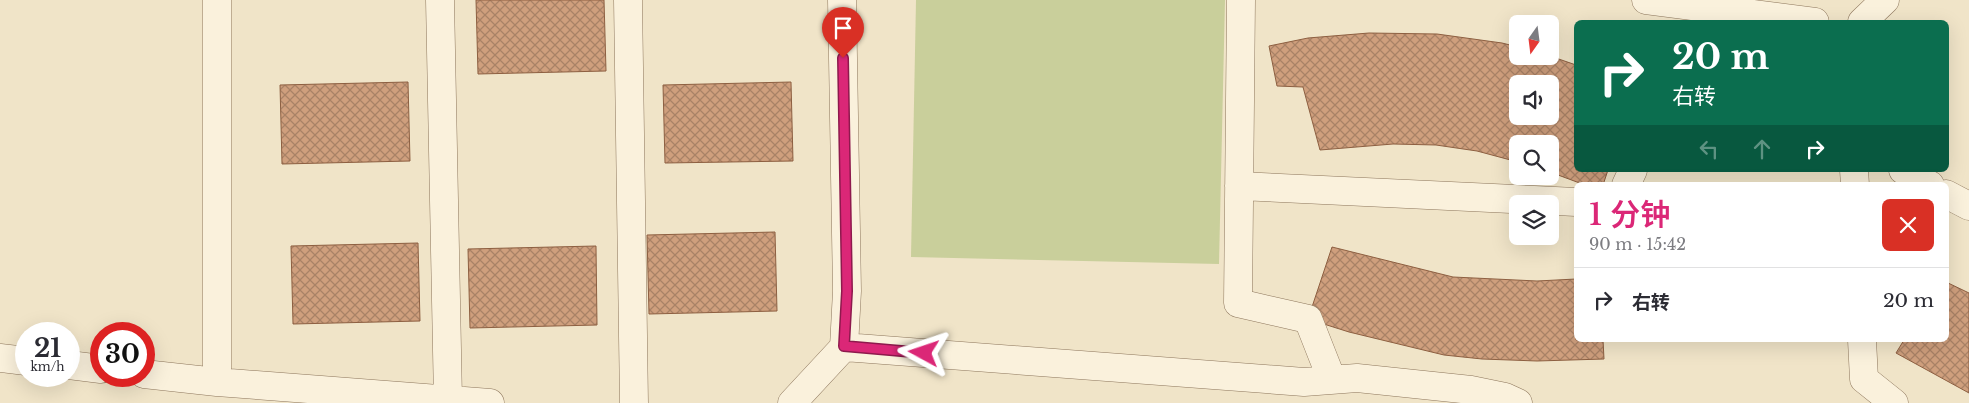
<!DOCTYPE html>
<html lang="zh">
<meta charset="utf-8">
<style>
body{margin:0;font-family:"Libre Baskerville","Noto Sans SC",serif;background:#f2f2f3;color:#2b2b33;height:100vh;display:flex;flex-direction:column;font-size:19px;white-space:nowrap}
*{box-sizing:border-box;margin:0}
p{font-size:16px;color:#7c7c81}
.icon{flex:none;width:28px;height:28px;fill:none;stroke:currentColor;stroke-width:2;stroke-linecap:round;stroke-linejoin:round}
.map{position:relative;flex:1;overflow:hidden}
.details{position:absolute;left:1574px;top:182px;width:375px;height:160px;display:flex;flex-direction:column;background:#fff;border-radius:8px;box-shadow:0 5px 20px #0002}
.details>*{flex:none}
.banner{position:absolute;left:1574px;top:20px;width:375px;height:152px;border-radius:8px;box-shadow:0 5px 20px #0002;background:#0b6e4f;color:#fff;overflow:hidden}
.needle{width:32px;rotate:194deg}
.controls{position:absolute;left:1509px;top:15px;display:grid;gap:10px}
.controls a{display:grid;place-items:center;width:50px;height:50px;border-radius:8px;background:#fff;box-shadow:0 5px 20px #0002;font-size:25px}
.speed{position:absolute;left:15px;top:322px;display:flex;gap:10px;font-size:25px;font-weight:700;text-align:center}
.speed>*{display:grid;place-content:center;width:65px;height:65px;border-radius:50%;background:#fff;box-shadow:0 5px 20px #0002;line-height:1}
.speed small{font-size:12px;font-weight:400}
.speed .limit{border:8px solid #d22;background:#fff;color:#111}
.pin{position:absolute;display:grid;place-items:center;width:42px;height:42px;color:#fff;margin:-51px -21px;border-radius:50% 50% 50% 0;rotate:-45deg;box-shadow:0 0 5px #0007}
.pin .icon{rotate:45deg}
.me{position:absolute;width:55px;margin:-28px;rotate:275deg;stroke-linejoin:round;filter:drop-shadow(0 0 4px #0008)}
.turn{display:flex;align-items:center;gap:18px;height:105px;padding:0 15px;font-size:22px}
.turn .icon{width:65px;height:65px;stroke-width:2.5}
.turn b{display:block;font-size:35px;line-height:42px}
.lanes{display:flex;align-items:center;height:48px;padding:0 15px;background:#0003;justify-content:center;gap:25px;direction:ltr}
.lanes .off{opacity:.35}
.round{display:grid;place-items:center;flex:none;width:52px;height:52px;border-radius:8px;background:#f2f2f3}
.overview{display:flex;align-items:center;justify-content:space-between;height:85px;padding:0 15px}
h1{font-size:30px;font-weight:600;line-height:38px;color:#db2777}
ul{padding:0;list-style:none}
li{display:flex;align-items:center;gap:15px;height:65px;padding:0 15px;border-top:1px solid #e1e1e2}
li div{flex:1}
li b{display:block;font-size:19px}
li em{font-style:normal}
.map>svg:first-child{display:block}
.pitch{fill:#c9cf9b}
.building{fill:url(#building-cross-hatch);stroke:#8d5f41;fill-rule:evenodd}
.lines{fill:none;stroke-linecap:round;stroke-linejoin:round}
.minor-casing{stroke:#8d765c;stroke-width:29}
.minor{stroke:#faf1dc;stroke-width:28}
.route-casing{stroke:#8e194d;stroke-width:12}
.route{stroke:#db2777;stroke-width:9}
</style>
<div class="map">
<svg width="1969" height="403" viewBox="0 0 1969 403">
<defs>
<pattern id="building-cross-hatch" width="8" height="8" patternUnits="userSpaceOnUse" patternTransform="scale(1.25)"><rect width="8" height="8" fill="#cf9f7d"/><path d="M0 0l8 8M0 8l8-8" fill="none" stroke="#a98266"/></pattern>
</defs>
<rect width="100%" height="100%" fill="#f0e4c8"/>
<path class="pitch" d="M916 0H1225L1219 264 911 257Z"/>
<path class="building" d="M476 0H604L606 71 478 74Z
M1369 33 1437 34 1502 43 1518 47V56H1550L1576 65V170H1608L1603 185H1585L1550 172V144H1518V162L1477 151 1436 145 1393 144 1320 150 1303 87 1277 86 1269 46 1308 38ZM1518 84H1550V116H1518Z
M408 82 410 161 282 164 280 85Z
M791 82 793 161 665 163 663 85Z
M775 232 777 311 649 314 647 235Z
M418 243 420 321 293 324 291 246Z
M596 246 597 325 470 328 468 249Z
M1332 247 1453 277 1537 281 1576 279V340H1603L1604 359 1537 361 1482 359 1444 355 1349 332 1308 319Z
M1946 282 1969 293V393L1896 353 1904 340H1946Z"/>
<g class="lines">
<defs>
<path id="minor" d="M440 0 448 400
M628 0 634 403
M1241 0 1238 303 1308 319 1332 380
M1646 0 1815 22
M1862 22 1885 0
M1854 170 1855 185
M1903 170 1930 185
M1626 185 1633 170
M1239 186 1576 202
M1946 194 1969 206
M1862 340 1864 379 1894 403
M844 347 1304 382 1357 378 1471 390 1505 397 1518 403
M0 358 26 361
M69 365 101 369
M144 374 217 382 490 403
M217 382V0
M792 403 844 347 847 291 842 0"/>
</defs>
<use href="#minor" class="minor-casing"/>
<use href="#minor" class="minor"/>
</g>
<g class="lines">
<defs>
<path id="route" d="M843 58 847 291 844 346 924 353"/>
</defs>
<use href="#route" class="route-casing"/>
<use href="#route" class="route"/>
</g>
</svg>
<div class="controls">
<a><svg class="needle" viewBox="-14 -14 28 28"><path d="M0-13l5 13h-10z" fill="#e53935"/><path d="M0 13l5-13h-10z" fill="#7c7c81"/></svg></a>
<a><svg class="icon" aria-label="sound" viewBox="0 0 24 24"><path d="M4 9h4l5-4v14l-5-4H4zM17 9q2 3 0 6"/></svg></a>
<a><svg class="icon" aria-label="search" viewBox="0 0 24 24"><circle cx="10" cy="10" r="6"/><path d="M15 15l6 6"/></svg></a>
<a><svg class="icon" aria-label="layers" viewBox="0 0 24 24"><path d="M12 4l9 5-9 5-9-5zM3 14l9 5 9-5"/></svg></a>
</div>
<div class="speed"><div>21<small>km/h</small></div><div class="limit">30</div></div>
<div class="pin" style="left:843px;top:58px;background:#d93025"><svg class="icon" aria-label="arrive" viewBox="0 0 24 24"><path d="M6 21V4h12l-3 4 3 4H6"/></svg></div>
<svg class="me" style="left:924px;top:353px" viewBox="-20 -20 40 40"><path d="M0-17L14 15 0 8-14 15z" fill="#db2777" stroke="#fff" stroke-width="4"/></svg>
<div class="banner">
<div class="turn"><svg class="icon" aria-label="right" viewBox="0 0 24 24"><path d="M7 20v-9h11M14 6l5 5-5 5"/></svg><div><b>20 m</b>右转</div></div>
<div class="lanes"><svg class="icon off" aria-label="left" viewBox="0 0 24 24"><path d="M17 20v-9H6M10 6l-5 5 5 5"/></svg><svg class="icon off" aria-label="ahead" viewBox="0 0 24 24"><path d="M12 20V5M6 11l6-6 6 6"/></svg><svg class="icon" aria-label="right" viewBox="0 0 24 24"><path d="M7 20v-9h11M14 6l5 5-5 5"/></svg></div>
</div>
<section class="details">
<div class="overview"><div><h1>1 分钟</h1><p>90 m · 15:42</p></div><a class="round" style="background:#d93025;color:#fff"><svg class="icon" aria-label="close" viewBox="0 0 24 24"><path d="M6 6l12 12M18 6L6 18"/></svg></a></div>
<ul>
<li><svg class="icon" aria-label="right" viewBox="0 0 24 24"><path d="M7 20v-9h11M14 6l5 5-5 5"/></svg><div><b>右转</b></div><em>20 m</em></li>
</ul>
</section>
</div>
